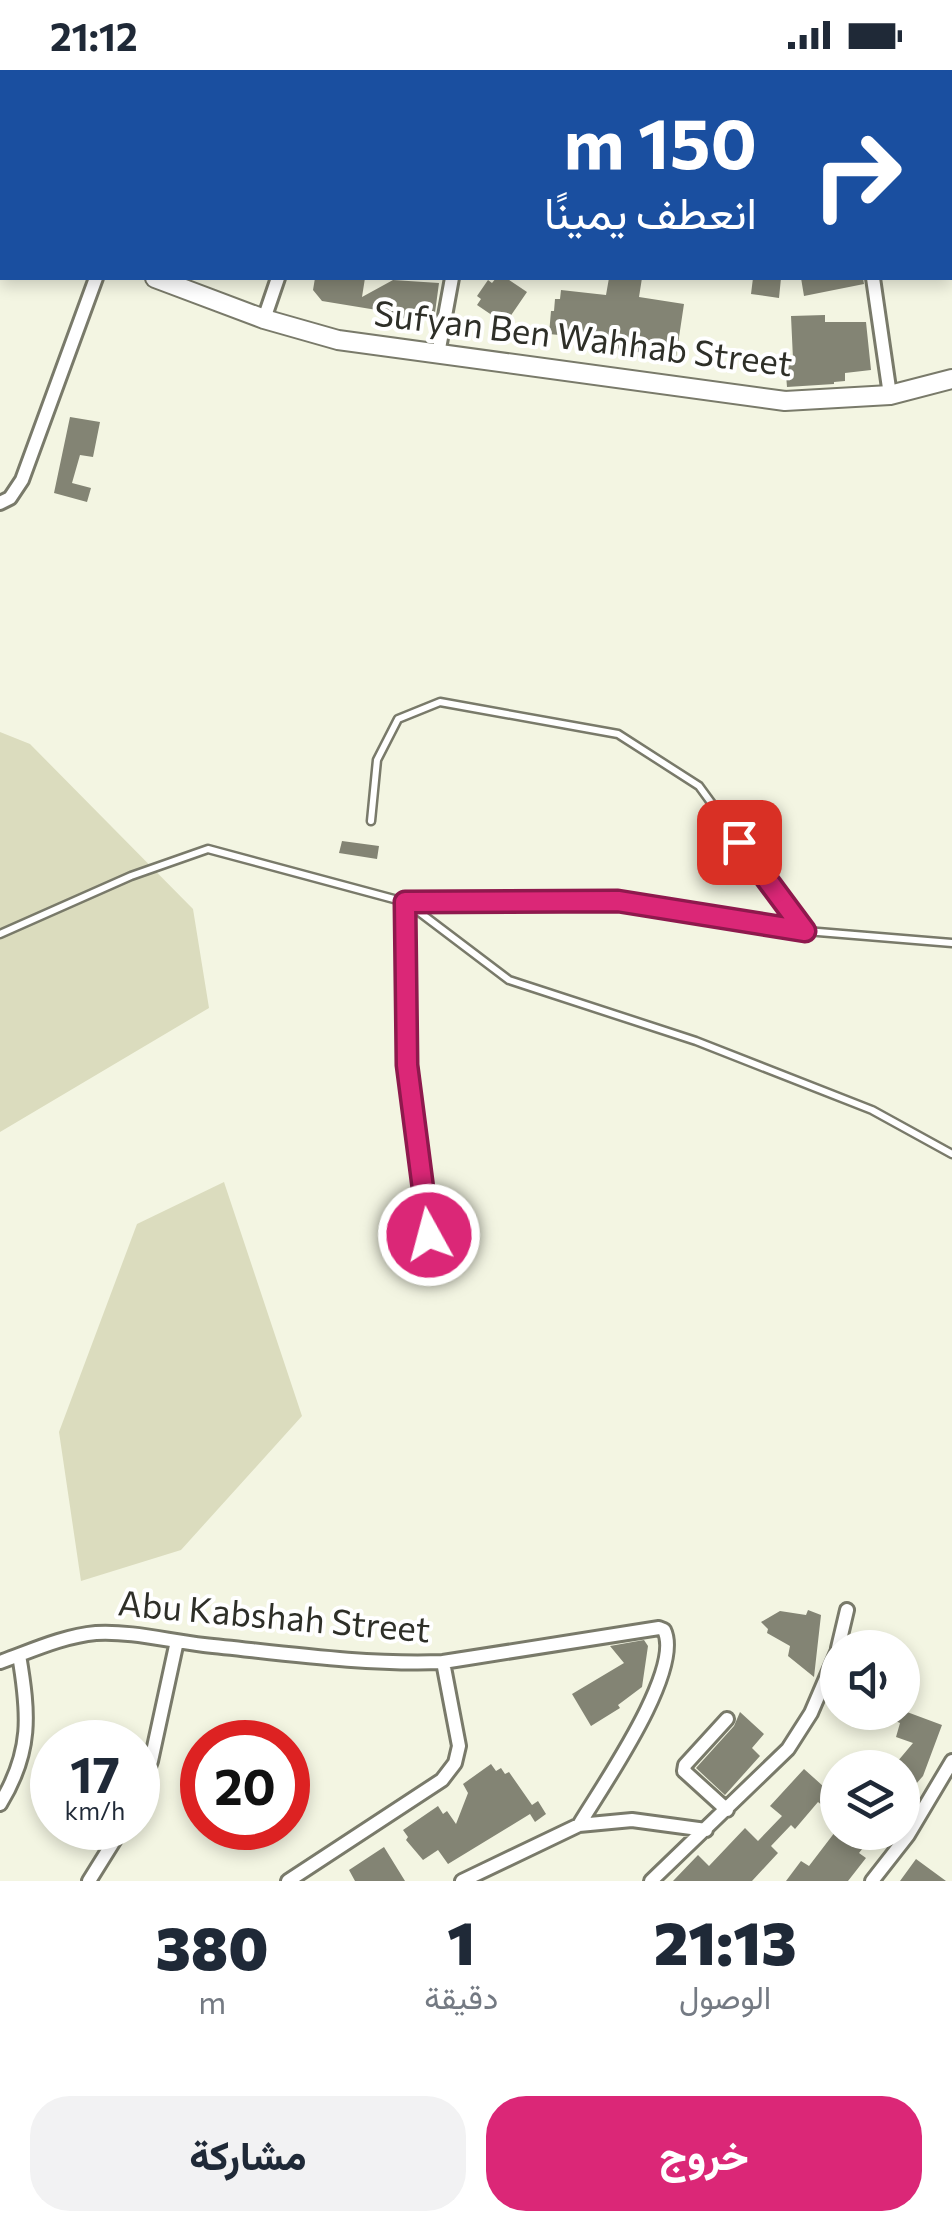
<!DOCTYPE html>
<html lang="ar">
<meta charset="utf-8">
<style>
body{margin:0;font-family:Commissioner,Vazirmatn,sans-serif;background:#f2f2f3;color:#1f2937;direction:rtl;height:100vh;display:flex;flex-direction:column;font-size:38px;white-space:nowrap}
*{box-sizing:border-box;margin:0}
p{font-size:32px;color:#747a83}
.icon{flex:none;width:55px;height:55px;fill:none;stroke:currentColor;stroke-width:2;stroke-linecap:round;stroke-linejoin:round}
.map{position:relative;height:1811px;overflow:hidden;direction:ltr}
.panel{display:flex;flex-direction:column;background:#fff;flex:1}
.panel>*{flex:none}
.top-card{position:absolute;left:0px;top:0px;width:952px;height:210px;box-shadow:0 5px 15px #0003;direction:rtl;background:#1a4fa0;color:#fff;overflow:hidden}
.controls{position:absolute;left:820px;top:1560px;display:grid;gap:20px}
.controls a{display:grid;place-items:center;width:100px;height:100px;border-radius:50%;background:#fff;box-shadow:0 5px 15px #0003;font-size:50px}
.speed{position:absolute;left:30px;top:1650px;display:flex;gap:20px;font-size:50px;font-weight:700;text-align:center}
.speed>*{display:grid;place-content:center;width:130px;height:130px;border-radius:50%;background:#fff;box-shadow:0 5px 15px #0003;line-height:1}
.speed small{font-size:25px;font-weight:400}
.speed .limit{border:15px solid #d22;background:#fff;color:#111}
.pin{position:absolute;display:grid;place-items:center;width:85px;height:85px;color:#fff;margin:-42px;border-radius:20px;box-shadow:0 5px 15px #0006}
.me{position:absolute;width:110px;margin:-55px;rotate:353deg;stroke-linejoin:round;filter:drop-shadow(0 0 8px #0008)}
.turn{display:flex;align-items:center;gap:35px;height:210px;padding:0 30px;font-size:45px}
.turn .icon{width:130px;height:130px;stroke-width:2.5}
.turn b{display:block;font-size:70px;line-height:85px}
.eta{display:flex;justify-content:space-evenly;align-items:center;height:170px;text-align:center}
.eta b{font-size:60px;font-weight:800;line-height:70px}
.primary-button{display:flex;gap:20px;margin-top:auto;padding:20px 30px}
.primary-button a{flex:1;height:115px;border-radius:40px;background:#db2777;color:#fff;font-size:40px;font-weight:800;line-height:115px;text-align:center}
.primary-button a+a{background:#f2f2f3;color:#1f2937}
.status{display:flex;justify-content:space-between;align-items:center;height:70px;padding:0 50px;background:#fff;direction:ltr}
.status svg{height:28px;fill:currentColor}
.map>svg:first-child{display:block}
.green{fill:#dbdcbe}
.building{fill:#838474}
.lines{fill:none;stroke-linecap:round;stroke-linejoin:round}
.lane-casing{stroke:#797a6a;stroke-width:11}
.street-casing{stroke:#797a6a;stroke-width:18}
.secondary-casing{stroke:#797a6a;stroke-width:22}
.lane{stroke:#fff;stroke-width:6}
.street{stroke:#fff;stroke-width:12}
.secondary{stroke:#fff;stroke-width:18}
.route-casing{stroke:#8e194d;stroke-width:25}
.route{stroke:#db2777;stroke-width:18}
.labels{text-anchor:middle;stroke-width:8;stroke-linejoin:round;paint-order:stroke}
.street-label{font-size:35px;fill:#2e2f28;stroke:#fff}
</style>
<div class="status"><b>21:12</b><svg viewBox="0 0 49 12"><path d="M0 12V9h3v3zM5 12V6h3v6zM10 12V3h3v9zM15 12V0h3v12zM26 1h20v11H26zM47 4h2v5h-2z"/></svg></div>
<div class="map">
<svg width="952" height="1811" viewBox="0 0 952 1811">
<rect width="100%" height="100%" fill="#f3f5e2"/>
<path class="green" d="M0 662 30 674 193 839 209 938 0 1062Z
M224 1112 302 1346 181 1480 81 1511 59 1362 137 1154Z"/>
<path class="building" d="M315 208H365L362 227 393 210 439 213 434 250 382 247 383 241 322 231 313 220Z
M496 208H506L527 222 505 254 477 235 481 229 477 226 488 210 492 213Z
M609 208H642L639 227 684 234 676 287 598 277 599 269 549 264 551 241H554L555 229H560L561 220 606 225Z
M753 208H781L779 228 751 224Z
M801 208H863L864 214 804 226Z
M825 245V252H866L871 300 845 303V311L834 312V314L787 317 785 292 793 289 791 246Z
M70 347 100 352 93 387 80 385 72 413 91 418 87 432 54 423Z
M342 771 379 776 377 789 339 783Z
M808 1540 821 1545 814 1607 788 1586 790 1576 767 1563 768 1559 761 1552 780 1541 806 1545Z
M644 1570 648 1576 642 1617 618 1635 620 1638 591 1656 572 1624 624 1593 610 1576Z
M740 1642 764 1664 752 1678 760 1686 725 1725 696 1698 734 1656Z
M876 1642H907L942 1655 923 1706 902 1730V1698H892L913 1673 896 1667 900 1653Z
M491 1694 496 1701 501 1698 505 1704 509 1702 532 1735 538 1731 546 1744 535 1752 530 1744 448 1794 438 1780 423 1790 406 1770 408 1767 403 1760 438 1736 443 1744 447 1741 456 1754 468 1723 463 1714Z
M804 1699 833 1725 823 1736 818 1732 795 1759 791 1755 771 1776 778 1783 752 1811H673L698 1785 709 1796 745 1758 758 1771 782 1746 770 1736Z
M835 1762H876L859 1783 866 1788 848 1811H786L801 1791 809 1796Z
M384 1777 405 1811H355L349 1800Z
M916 1789 946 1811H900Z"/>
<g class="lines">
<defs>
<path id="lane" d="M371 751 377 690 398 649 440 632 618 664 699 716 804 860
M406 832 509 910 696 971 872 1040 952 1084
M405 833 407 995 429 1165
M0 864 131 806 208 779 405 832 618 831 806 861 952 873"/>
<path id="street" d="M778 0 782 2
M343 2 344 0
M499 2 500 0
M873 208 890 325
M264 249 278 208
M438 284 452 208
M0 433 10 428 22 410 96 208
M838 1578 847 1540
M0 1592C31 1581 63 1566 96 1563 132 1561 168 1571 204 1575 283 1583 363 1595 443 1592L659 1558 664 1560C684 1600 601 1718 579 1755
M727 1649 685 1695 684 1701 727 1740
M138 1727 151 1691 177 1571
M0 1734C32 1682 29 1644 19 1585
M89 1811 122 1758
M288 1811 442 1710 455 1693 459 1676 443 1592
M462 1811 579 1755 632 1750 706 1760
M651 1811 788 1679 811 1643 838 1580
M872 1811 908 1765 952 1691"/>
<path id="secondary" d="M0 161H2
M155 208 264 249 338 270 785 331 890 325 952 309"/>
</defs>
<use href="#lane" class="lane-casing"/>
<use href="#street" class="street-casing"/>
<use href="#secondary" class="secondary-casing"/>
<use href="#lane" class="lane"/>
<use href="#street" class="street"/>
<use href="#secondary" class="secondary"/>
</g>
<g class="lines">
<defs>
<path id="route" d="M429 1165 407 995 405 832 618 831 805 861 739 772"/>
</defs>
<use href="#route" class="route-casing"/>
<use href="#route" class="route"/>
</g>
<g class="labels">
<g class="street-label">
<text transform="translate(583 269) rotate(7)" y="12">Sufyan Ben Wahhab Street</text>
<text transform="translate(274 1547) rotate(5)" y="12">Abu Kabshah Street</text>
</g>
</g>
</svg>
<div class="controls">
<a><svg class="icon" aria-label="sound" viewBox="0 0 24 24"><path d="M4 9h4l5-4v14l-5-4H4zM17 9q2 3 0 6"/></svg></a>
<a><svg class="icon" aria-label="layers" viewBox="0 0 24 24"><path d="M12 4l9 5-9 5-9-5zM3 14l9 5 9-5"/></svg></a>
</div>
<div class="speed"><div>17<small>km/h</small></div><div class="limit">20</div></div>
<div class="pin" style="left:739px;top:772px;background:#d93025"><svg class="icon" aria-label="arrive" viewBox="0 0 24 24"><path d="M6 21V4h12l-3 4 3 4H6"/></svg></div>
<svg class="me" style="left:429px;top:1165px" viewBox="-20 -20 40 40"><circle r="17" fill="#db2777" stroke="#fff" stroke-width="3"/><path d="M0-11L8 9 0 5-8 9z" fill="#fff"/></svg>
<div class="top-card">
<div class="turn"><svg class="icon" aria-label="right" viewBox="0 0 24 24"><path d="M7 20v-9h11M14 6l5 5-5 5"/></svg><div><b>150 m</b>انعطف يمينًا</div></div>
</div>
</div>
<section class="panel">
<div class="eta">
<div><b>21:13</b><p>الوصول</p></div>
<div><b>1</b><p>دقيقة</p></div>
<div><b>380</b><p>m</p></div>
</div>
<div class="primary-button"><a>خروج</a><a>مشاركة</a></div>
</section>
